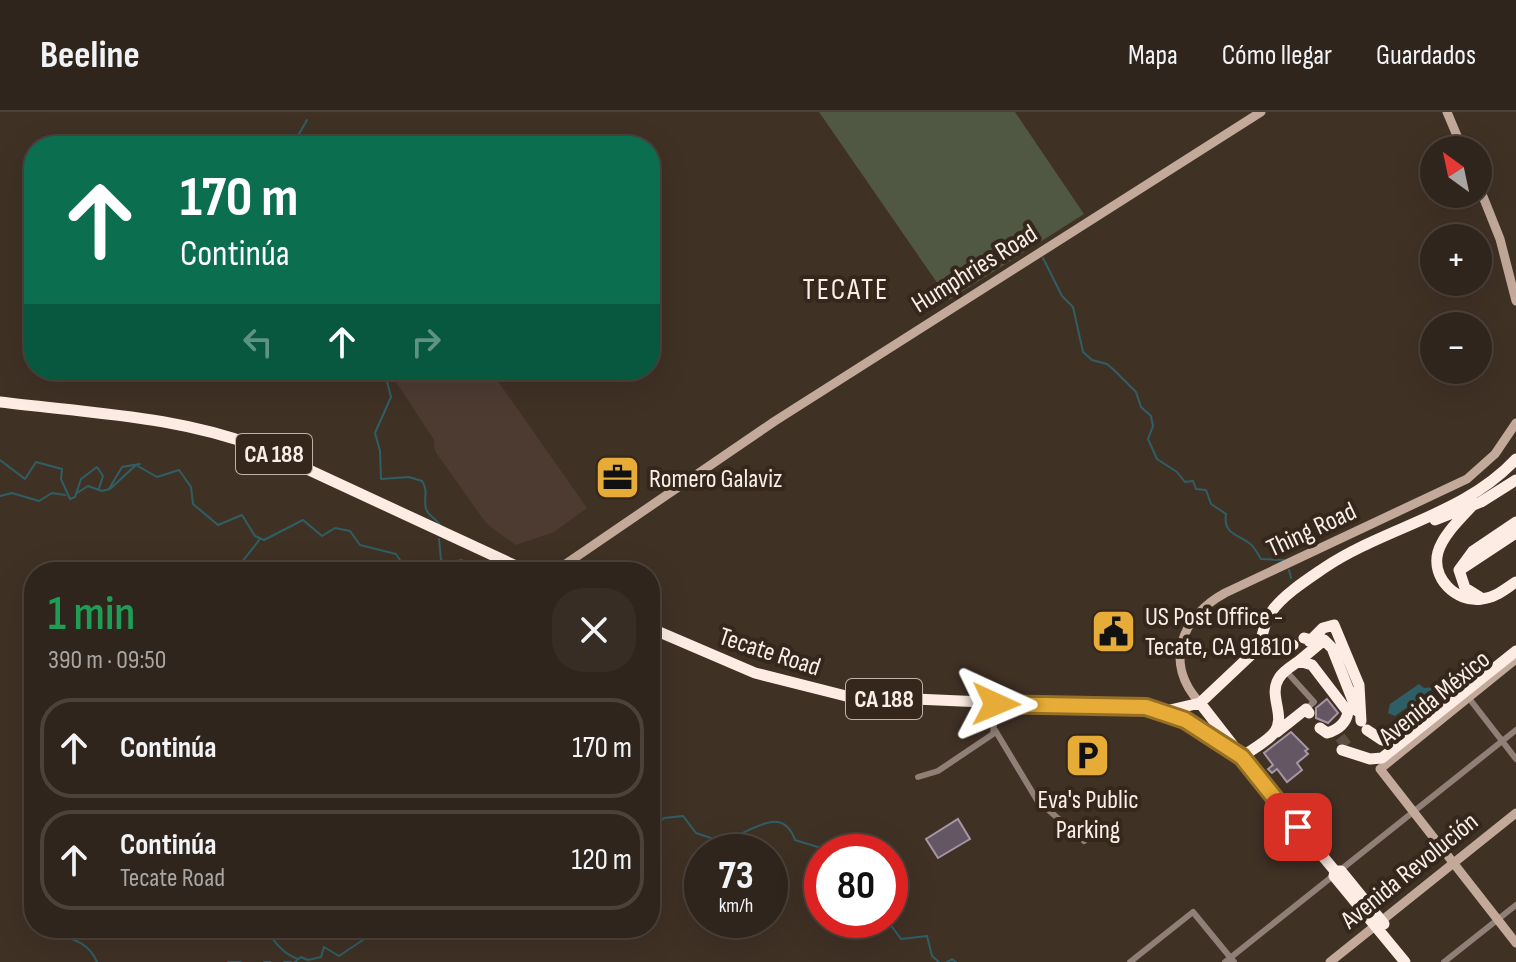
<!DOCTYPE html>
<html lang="es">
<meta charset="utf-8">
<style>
body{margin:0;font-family:"Sofia Sans Condensed",sans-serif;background:#382d25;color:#f1f3f6;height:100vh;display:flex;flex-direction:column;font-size:30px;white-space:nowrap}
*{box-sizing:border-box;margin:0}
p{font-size:26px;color:#a8a5a3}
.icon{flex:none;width:44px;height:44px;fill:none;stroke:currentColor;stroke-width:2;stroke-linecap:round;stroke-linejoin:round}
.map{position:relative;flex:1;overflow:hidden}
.drawer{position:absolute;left:24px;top:450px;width:636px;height:376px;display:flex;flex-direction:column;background:#30251c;border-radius:32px;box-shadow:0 8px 32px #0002,0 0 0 2px #4b423b}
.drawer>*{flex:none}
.banner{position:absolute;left:24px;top:24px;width:636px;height:244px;border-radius:32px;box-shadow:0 8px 32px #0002,0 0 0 2px #4b423b;background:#0b6e4f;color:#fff;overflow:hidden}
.needle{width:52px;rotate:327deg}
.controls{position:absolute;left:1420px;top:24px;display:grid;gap:16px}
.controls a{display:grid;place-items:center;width:72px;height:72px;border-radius:50%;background:#30251c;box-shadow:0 8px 32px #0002,0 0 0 2px #4b423b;font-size:40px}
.speed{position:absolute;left:684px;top:722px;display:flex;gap:16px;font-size:40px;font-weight:700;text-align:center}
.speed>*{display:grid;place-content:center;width:104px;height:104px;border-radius:50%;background:#30251c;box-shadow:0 8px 32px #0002,0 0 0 2px #4b423b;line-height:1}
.speed small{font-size:20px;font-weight:400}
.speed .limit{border:12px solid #d22;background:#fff;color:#111}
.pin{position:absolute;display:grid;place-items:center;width:68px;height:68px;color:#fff;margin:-34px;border-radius:16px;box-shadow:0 4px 12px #0006}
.me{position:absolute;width:88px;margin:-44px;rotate:91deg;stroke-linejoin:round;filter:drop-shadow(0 0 6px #0008)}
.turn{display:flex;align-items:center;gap:28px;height:168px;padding:0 24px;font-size:36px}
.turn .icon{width:104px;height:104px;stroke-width:2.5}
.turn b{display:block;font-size:56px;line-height:68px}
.lanes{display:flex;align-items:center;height:76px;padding:0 24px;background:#0003;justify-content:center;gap:40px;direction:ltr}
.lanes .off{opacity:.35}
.round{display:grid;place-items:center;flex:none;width:84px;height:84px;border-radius:32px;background:#382d25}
.headline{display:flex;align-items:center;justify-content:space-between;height:136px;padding:0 24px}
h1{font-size:48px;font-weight:600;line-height:60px;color:#1e9e55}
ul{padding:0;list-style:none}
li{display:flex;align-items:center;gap:24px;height:100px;margin:0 16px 12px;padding:0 8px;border:4px solid #4b423b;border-radius:32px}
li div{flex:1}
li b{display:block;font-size:30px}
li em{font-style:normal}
header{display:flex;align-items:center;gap:48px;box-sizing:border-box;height:112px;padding:0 40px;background:#30251c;border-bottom:2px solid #4b423b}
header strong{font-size:38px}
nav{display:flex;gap:44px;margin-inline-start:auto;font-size:28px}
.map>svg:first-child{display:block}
.commercial{fill:#4d3b32}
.green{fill:#505743}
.water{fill:#2f5f66}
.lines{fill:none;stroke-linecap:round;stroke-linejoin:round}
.stream{stroke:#2f5f66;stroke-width:2}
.building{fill:#655664;stroke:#a796a5;stroke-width:2}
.highway-tunnel{stroke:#5c4e42;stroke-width:11;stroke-dasharray:11 5.5;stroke-linecap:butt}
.street{stroke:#8f7f76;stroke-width:6}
.secondary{stroke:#c2a99a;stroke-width:9}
.highway{stroke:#fcece3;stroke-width:11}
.route-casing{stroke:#967024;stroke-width:20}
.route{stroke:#e7ac37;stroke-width:14}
.labels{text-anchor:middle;stroke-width:8;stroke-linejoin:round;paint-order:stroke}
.shield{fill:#35271b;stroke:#beb3aa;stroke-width:2}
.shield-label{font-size:24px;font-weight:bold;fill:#f9efe8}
.street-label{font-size:26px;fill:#f9efe8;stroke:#35271b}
.poi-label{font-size:26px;fill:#f9efe8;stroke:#35271b;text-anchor:start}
.quarter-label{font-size:30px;letter-spacing:2px;fill:#f9efe8;stroke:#35271b}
</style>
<header>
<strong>Beeline</strong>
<nav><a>Mapa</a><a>Cómo llegar</a><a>Guardados</a></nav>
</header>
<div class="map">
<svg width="1516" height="850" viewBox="0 0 1516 850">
<rect width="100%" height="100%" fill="#403125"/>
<path class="commercial" d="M406 258H490L587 396 554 420 516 433 500 422 486 411 435 339 434 328 394 267Z"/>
<path class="green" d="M819 0H1015L1084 102 949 188Z"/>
<path class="water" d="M1419 572 1424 576 1435 575 1395 604 1388 601 1390 592Z"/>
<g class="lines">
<path class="stream" d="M292 34 307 8
M1043 146 1062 184 1073 195 1083 240 1092 248 1107 252 1114 258 1136 280 1141 295 1151 304 1153 314 1148 327 1157 347 1177 360 1185 370 1193 369 1196 377 1206 378 1211 392 1226 402C1223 421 1236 422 1249 431 1254 434 1258 442 1261 447L1284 448
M384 258 391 285 375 321 380 339 381 367 409 365 422 369C429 380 423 386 426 397 429 405 435 405 440 413
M0 348 25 367 36 350 62 357 61 367 70 387 75 385 81 367 97 355 103 364 99 376
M109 377 122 355 140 352
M77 381 88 374 102 379 110 377 136 353 157 365 179 358 191 375 193 392 218 413 242 403 255 424 264 428 303 408 322 424 335 416 350 419 360 433 396 442 400 448 397 460
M0 384 12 381 39 389 52 381 65 383
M439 427 441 448 447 451 462 448 471 460
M1289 458 1291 466
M234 460 260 427
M650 717 664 706 683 704 696 721 720 729C746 726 781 688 795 728L821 736 826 740
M887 808 901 827 927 824 932 844 939 850
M50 816 54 824C73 825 89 831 97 850
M266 816C273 829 283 842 298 847
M228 850H241
M264 850H270
M284 850H291
M295 850 301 845 308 848 321 845 324 835 339 844 381 816
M947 850 952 847 956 850"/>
</g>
<path class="building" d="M1327 587 1338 601 1328 611 1316 606V596Z
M1291 620 1308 637 1305 639 1308 642 1297 651 1302 658 1287 670 1277 657 1272 661 1268 657 1273 653 1264 641Z
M958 707 970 727 938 746 926 727Z"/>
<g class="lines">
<path class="highway-tunnel" d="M1340 625 1347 634"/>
<path class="street" d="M1286 559 1314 590 1306 597
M1468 585 1516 647
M995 618 1037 688 1084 729
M918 665 938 659 993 622 996 592
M1130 850 1193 800 1234 850
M1225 850 1516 618
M1444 850 1516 793"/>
<path class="secondary" d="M1447 0 1463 38
M1478 72 1500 127 1516 189
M554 460 775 309 1261 0
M1516 547 1380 657 1516 831
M1200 591C1163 551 1181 505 1225 481L1467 367 1495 342 1516 311
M1330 850 1516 701"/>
<path class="highway" d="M0 290C89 301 182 304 266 338L529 460
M1472 394C1460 407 1443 423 1438 440 1431 466 1456 491 1482 487 1495 486 1505 477 1516 470
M1435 408 1481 390 1516 368
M1463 456 1516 421
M1481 486 1465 476 1459 458 1473 439 1516 410
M650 516 755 561 846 584 1170 598 1200 591 1253 541 1293 533
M1304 526 1311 528 1323 516 1334 513 1359 573 1361 609
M1309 529 1324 528 1332 536 1357 599
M1250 542C1267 527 1260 515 1272 499 1283 483 1308 467 1324 456 1385 415 1464 403 1516 347
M1299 549 1324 528
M1200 591 1271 682C1276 696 1283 710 1298 715
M1162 600 1185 608 1231 637
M1367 618 1382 628 1401 630
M1277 620 1306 597 1309 601
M1342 638 1370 647 1382 646 1516 539
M1242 645C1251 638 1265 631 1273 622 1288 605 1267 584 1279 566 1283 559 1292 554 1299 549L1312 553 1348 600C1346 612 1337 618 1327 621L1320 616
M1296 709 1312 731
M1320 741 1335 759 1334 764 1405 850
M1335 759H1341L1384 812"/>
</g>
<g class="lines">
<defs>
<path id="route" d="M996 592 1146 595 1185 608 1242 645 1298 715"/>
</defs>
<use href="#route" class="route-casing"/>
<use href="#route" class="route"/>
</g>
<defs>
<symbol id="office-square" viewBox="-11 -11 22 22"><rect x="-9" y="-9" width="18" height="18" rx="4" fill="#e7ac37" stroke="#35271b"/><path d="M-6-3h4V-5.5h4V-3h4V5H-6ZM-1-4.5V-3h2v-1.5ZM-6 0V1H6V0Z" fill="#111"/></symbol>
<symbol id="civic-square" viewBox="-11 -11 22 22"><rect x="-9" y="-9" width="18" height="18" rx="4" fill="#e7ac37" stroke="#35271b"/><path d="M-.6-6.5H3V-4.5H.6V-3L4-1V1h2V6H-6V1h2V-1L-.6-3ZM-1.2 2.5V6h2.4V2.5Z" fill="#111"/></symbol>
<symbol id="parking-square" viewBox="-11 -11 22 22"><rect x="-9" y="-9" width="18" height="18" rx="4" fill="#e7ac37" stroke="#35271b"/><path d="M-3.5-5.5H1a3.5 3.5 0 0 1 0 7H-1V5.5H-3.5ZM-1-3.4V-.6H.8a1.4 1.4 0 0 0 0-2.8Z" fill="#111"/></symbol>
</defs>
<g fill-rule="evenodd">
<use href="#office-square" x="592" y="340" width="51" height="51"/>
<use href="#civic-square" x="1088" y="494" width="51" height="51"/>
<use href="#parking-square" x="1062" y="618" width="51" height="51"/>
</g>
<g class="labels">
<g class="shield">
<rect x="236" y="322" width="76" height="40" rx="6"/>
<rect x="846" y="567" width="76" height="40" rx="6"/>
</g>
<g class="shield-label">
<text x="274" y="350">CA 188</text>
<text x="884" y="595">CA 188</text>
</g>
<g class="street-label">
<text transform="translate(974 156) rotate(-32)" y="9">Humphries Road</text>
<text transform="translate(1311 417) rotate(-25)" y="9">Thing Road</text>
<text transform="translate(770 539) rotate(18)" y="9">Tecate Road</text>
<text transform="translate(1434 585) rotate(-39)" y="9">Avenida México</text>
<text transform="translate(1409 758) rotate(-39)" y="9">Avenida Revolución</text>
</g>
<g class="poi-label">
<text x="649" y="375">Romero Galaviz</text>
<text x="1145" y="513">US Post Office -<tspan x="1145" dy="30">Tecate, CA 91810</tspan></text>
<text x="1088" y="696" text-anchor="middle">Eva's Public<tspan x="1088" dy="30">Parking</tspan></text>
</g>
<g class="quarter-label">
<text x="846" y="187">TECATE</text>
</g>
</g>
</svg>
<div class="controls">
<a><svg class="needle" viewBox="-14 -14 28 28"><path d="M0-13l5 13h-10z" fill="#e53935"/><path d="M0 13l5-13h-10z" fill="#a8a5a3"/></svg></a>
<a>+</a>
<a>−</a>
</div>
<div class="speed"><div>73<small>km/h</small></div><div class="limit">80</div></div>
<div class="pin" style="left:1298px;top:715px;background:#d93025"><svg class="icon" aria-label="arrive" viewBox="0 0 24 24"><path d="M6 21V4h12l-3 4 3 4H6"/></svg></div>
<svg class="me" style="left:996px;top:592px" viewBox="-20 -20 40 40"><path d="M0-17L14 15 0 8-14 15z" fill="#e7ac37" stroke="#fff" stroke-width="4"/></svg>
<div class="banner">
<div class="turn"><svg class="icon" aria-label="ahead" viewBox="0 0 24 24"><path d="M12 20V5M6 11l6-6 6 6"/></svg><div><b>170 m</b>Continúa</div></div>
<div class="lanes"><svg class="icon off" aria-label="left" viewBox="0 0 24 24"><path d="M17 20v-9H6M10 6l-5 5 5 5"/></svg><svg class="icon" aria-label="ahead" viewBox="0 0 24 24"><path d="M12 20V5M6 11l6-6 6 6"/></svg><svg class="icon off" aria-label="right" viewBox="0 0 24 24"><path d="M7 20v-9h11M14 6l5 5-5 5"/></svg></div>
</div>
<section class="drawer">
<div class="headline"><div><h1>1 min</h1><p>390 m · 09:50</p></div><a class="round"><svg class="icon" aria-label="close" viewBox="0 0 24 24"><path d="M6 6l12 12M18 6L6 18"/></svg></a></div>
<ul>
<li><svg class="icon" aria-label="ahead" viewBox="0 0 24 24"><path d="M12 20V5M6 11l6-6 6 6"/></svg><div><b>Continúa</b></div><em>170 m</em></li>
<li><svg class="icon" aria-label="ahead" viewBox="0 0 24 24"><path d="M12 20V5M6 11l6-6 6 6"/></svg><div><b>Continúa</b><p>Tecate Road</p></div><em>120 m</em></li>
</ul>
</section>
</div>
